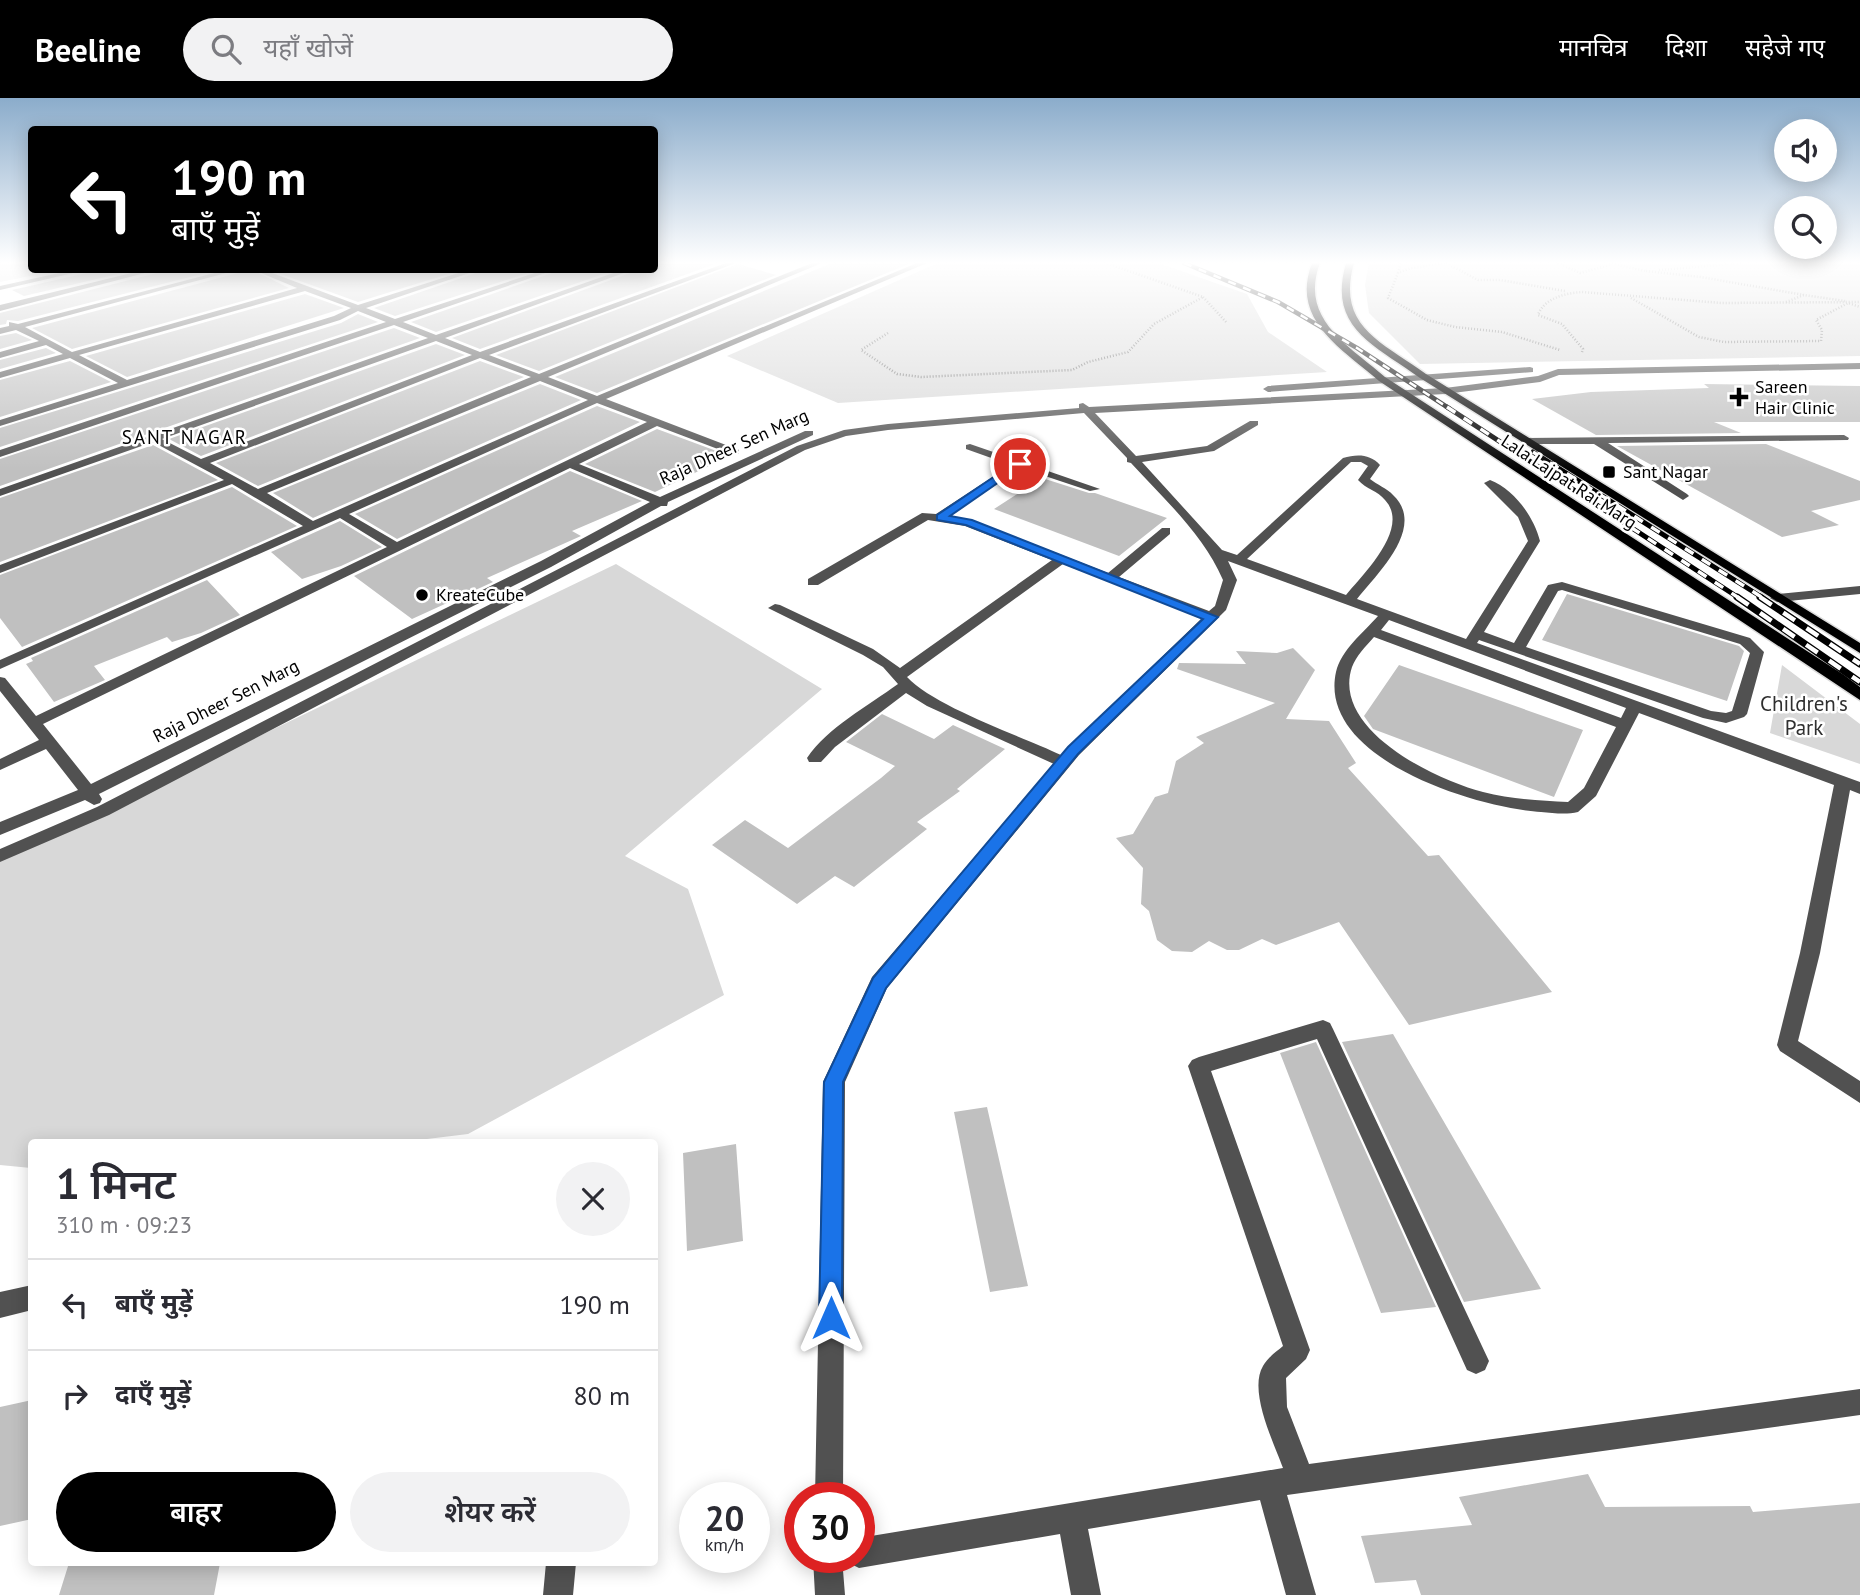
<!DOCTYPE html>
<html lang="hi">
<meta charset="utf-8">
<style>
body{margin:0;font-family:"PT Sans","Noto Sans Devanagari",sans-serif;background:#f2f2f3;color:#2b2b33;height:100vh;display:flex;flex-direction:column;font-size:26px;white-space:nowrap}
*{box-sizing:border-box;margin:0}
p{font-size:23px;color:#7c7c81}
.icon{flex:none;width:38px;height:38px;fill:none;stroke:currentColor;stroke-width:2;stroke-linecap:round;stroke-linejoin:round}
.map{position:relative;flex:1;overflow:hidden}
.drawer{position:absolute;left:28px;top:1041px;width:630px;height:427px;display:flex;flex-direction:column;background:#fff;border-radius:7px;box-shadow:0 4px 18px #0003}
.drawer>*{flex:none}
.hud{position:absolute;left:28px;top:28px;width:630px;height:147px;border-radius:7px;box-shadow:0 4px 18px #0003;background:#000;color:#fff;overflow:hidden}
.buttons{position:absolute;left:1774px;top:21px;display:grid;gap:14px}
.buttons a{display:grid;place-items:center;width:63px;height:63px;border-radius:50%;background:#fff;box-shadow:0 4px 18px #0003;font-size:35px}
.speed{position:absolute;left:679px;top:1384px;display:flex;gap:14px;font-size:35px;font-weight:700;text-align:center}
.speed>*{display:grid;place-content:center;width:91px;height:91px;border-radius:50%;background:#fff;box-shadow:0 4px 18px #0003;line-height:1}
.speed small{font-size:18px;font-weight:400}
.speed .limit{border:10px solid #d22;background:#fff;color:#111}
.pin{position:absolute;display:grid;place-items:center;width:60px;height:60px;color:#fff;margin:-30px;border:4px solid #fff;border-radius:50%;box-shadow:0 2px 7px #0007}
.me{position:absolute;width:77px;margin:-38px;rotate:0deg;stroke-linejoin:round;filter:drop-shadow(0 0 5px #0008)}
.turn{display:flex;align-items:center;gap:24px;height:147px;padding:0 28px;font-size:32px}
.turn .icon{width:91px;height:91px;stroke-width:2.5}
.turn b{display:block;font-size:49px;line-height:60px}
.round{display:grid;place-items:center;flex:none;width:74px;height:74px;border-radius:37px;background:#f2f2f3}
.head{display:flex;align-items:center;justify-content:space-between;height:119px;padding:0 28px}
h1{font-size:42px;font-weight:600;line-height:52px}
.primary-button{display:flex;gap:14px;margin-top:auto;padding:14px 28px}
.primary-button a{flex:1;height:80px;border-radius:42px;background:#000;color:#fff;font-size:28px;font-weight:600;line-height:80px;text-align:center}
.primary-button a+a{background:#f2f2f3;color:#2b2b33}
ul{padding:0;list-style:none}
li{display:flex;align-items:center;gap:21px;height:91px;padding:0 28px;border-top:2px solid #e1e1e2}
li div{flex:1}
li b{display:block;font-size:26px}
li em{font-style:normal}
header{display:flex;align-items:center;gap:42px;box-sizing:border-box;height:98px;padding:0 35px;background:#000;color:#fff}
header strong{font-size:33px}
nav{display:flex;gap:38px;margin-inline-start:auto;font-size:24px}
.search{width:490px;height:63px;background:#f2f2f3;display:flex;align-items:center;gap:18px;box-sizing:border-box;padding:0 24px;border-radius:38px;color:#7c7c81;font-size:26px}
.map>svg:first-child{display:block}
.green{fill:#d8d8d8}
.building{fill:#c0c0c0}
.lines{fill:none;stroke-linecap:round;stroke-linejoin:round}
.major-casing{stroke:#dbdbdb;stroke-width:3}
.path{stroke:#737373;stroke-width:2.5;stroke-dasharray:1 2;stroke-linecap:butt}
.minor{fill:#515151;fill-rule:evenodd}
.major{fill:#000;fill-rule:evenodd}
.rail-far2-casing{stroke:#000;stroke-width:4.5}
.rail-far1-casing{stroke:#000;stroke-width:5}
.rail-casing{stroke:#000;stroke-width:7}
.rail-far2{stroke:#fff;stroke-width:2.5;stroke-dasharray:8;stroke-linecap:butt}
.rail-far1{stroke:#fff;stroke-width:3.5;stroke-dasharray:10;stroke-linecap:butt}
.rail{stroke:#fff;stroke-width:4.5;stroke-dasharray:14;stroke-linecap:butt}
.route{fill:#1a73e8;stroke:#114b97;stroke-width:2}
.poi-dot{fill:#000;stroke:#fff;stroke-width:2.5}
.labels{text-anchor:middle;stroke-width:5;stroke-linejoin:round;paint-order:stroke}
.far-poi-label{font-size:18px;fill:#000;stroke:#fff;text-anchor:start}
.far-street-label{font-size:18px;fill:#000;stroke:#fff}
.far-neighbourhood-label{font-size:19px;letter-spacing:2px;fill:#000;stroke:#fff}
.park-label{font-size:21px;fill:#2f2f2f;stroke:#fff}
</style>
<header>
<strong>Beeline</strong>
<div class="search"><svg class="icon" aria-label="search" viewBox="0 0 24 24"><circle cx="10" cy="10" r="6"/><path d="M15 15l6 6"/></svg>यहाँ खोजें</div>
<nav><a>मानचित्र</a><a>दिशा</a><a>सहेजे गए</a></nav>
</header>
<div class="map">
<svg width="1860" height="1497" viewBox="0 0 1860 1497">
<rect width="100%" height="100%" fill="#fff"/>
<path class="green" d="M0 165H31L32 172H60L0 184Z
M938 165H1158L1247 196 1268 234 1327 274 838 305 727 258Z
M1369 165H1860V258L1420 266 1369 215 1365 187Z
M616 466 822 591 625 758 688 791 724 897 468 1036 394 1045H32L31 1070 0 1067V763Z
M1782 567 1860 626V666L1770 635Z"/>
<path class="building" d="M654 165 715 166 480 251 452 240 633 174 635 172H654Z
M832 165H911L597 295 555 279Z
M738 166 776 177 539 273 496 257Z
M89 172H135L24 198 12 192 87 175Z
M159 172H217L18 223 7 222 6 226 0 227V215L157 175Z
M240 172H252L289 190 72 251 32 230 238 175Z
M270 172H461L358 204Z
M481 172H537L395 218 374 210 479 174Z
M557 172H615L436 234 411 224 555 174Z
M305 196 344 210 127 279 86 258Z
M358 216 378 224 0 349V330L341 225Z
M394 230 420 240 0 388V361Z
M16 235 32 242 0 251V238Z
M436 246 465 257 201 358 169 341Z
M46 250 56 255 0 271V262Z
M70 263 111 284 0 319V282Z
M480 263 524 279 258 388 216 365Z
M540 286 581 302 313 420 273 395Z
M1704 286 1860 288V324H1714L1741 335 1596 337 1532 301 1591 294 1709 290Z
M597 308 640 324 397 441 355 416Z
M657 331 730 358 655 394 585 366Z
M1766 346 1860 383V402L1811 413 1839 427 1782 439 1617 348Z
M153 347 218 382 0 464V400Z
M570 373 642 403 572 433 581 438 487 480 493 484 412 521 354 478Z
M1042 380 1089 395H1095L1167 420 1119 458 994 411Z
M232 389 297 428 22 549 0 520V477Z
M340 423 382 449 341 468 302 481 271 454Z
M207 482 240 517 201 535 172 544 167 539 94 568 105 582 54 604 26 566 33 563 31 560Z
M1567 496 1739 548 1744 553 1727 603 1542 542Z
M1293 550 1315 572 1286 621 1329 623 1356 665 1348 670 1428 758 1439 757 1552 894 1409 927 1339 824 1276 847 1262 841 1239 852H1227L1209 843 1192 854 1172 853 1157 842 1149 813 1141 806 1143 770 1116 740 1133 736 1155 699 1168 695 1176 663 1204 645 1196 639 1275 605 1177 571 1179 565 1246 566 1236 553 1277 555Z
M1399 567 1583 632 1554 699 1373 631 1364 618Z
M882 616 934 641 953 627 1005 651 957 691 960 693 917 724 927 731 854 789 835 778 797 806 712 747 745 722 788 750 881 680 895 668 846 644Z
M1393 936 1541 1191 1464 1204 1342 944Z
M1316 944 1436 1209 1381 1215 1280 955Z
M987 1009 1028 1188 990 1194 954 1014Z
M736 1046 743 1143 687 1153 683 1055Z
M32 1302V1421L0 1428V1309Z
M1588 1376 1605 1409 1750 1408 1753 1414 1860 1405V1497H1421L1416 1482 1375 1485 1361 1438 1472 1427 1459 1399Z
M69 1465H220L214 1497H59Z"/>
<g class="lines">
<defs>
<path id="major" d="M1312 165H1320C1299 221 1348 247 1385 279L1844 577 1860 589V602L1379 283C1341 250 1290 222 1312 165Z
M1346 165H1354C1336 229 1382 244 1426 276L1860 545V555L1420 280C1375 247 1327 230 1346 165Z"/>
</defs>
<use href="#major" class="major-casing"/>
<path class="path" d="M1445 165 1411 170 1398 175 1388 200 1427 222 1455 229 1502 234 1560 252
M1446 165 1478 182H1500L1565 193
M1558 165 1580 175 1613 166
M1609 165 1646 173
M1659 172 1741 165
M1646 173 1701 179 1804 197
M1398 175 1401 165
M1203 199 1227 225
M1631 200 1699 239 1724 244 1821 243 1822 232 1816 222 1848 205 1860 209
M1786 204 1804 197 1845 203
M888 235 861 252 897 276 921 279 1072 272 1088 264 1128 254 1154 226 1203 199 1106 165
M1582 254 1583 251 1562 226 1538 217C1544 200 1566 195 1582 194L1722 205 1860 204"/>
<path class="minor" d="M726 165H736L489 257 539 276 812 165H822L548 279 597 298 917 165H927L606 301 739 352V356H731L657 328 579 366 660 399 805 333H813V337L668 404 667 408H661L551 469 99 696 102 701 100 705 94 707 85 702 0 737V724L78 692 46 651 0 672V661L39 642 0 593V579L5 580 36 618 387 449 340 420 0 571V562L303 428 232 386 0 475V467L224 382 153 344 0 398V391L428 240 394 227 0 359V352L386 224 358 213 340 222 0 328V322L118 285 70 260 0 280V274L63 256 46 247 0 260V254L39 243 16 232 0 236V230L9 228V224L18 226 226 172H237L25 229 72 254 297 190 254 172H264L358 207 468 172H478L366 210 395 221 544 172H554L403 224 436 237 622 172H632L445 240 480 254ZM305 193 351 210 334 218 127 282 79 257ZM436 243 472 257 201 361 162 341ZM480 260 531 279 258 391 210 365ZM540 283 588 302 313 423 267 395ZM597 305 647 324 397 444 349 416ZM570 370 650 404 541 463 91 686 43 626Z
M73 172H86L0 192V188Z
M144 172H156L0 213V207Z
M1860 265V271L1559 277 1540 284 1445 296 1095 315 1136 358 1207 348 1250 323H1258V327L1214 353 1142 364 1222 452 1237 457 1343 360C1357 356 1370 356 1380 367L1370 381C1377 387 1387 390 1393 397 1427 429 1377 476 1357 501L1466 541 1528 443 1518 419 1484 385 1490 382C1514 391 1534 419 1540 443L1484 534 1514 545 1548 487 1562 484 1750 540 1764 554 1747 616 1744 619 1726 625 1703 620 1479 542 1477 545 1860 684V696L1850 692 1820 855 1798 943 1860 983V1005L1780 953 1777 947 1800 855 1834 687 1639 615 1596 698 1578 714C1566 717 1553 715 1541 714 1477 710 1317 661 1336 574 1341 552 1364 534 1378 518L1228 463 1237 482 1226 512 1079 657 887 890 845 984 843 1400H815L823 984 872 879 1054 666 927 608 906 595 835 649 821 664H809L807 660C828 629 868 608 898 586L883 569 863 557 768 510 775 506 780 507 873 551 900 570 1052 462 965 428 928 422 818 487H808V481L922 415 936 416 1011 367 966 351V347L970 346 1100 391 1090 393 1021 370 949 418 972 422 1108 475 1162 430H1170V436L1119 479 1209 513 1215 508 1223 482C1203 436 1165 402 1131 365L1127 364V360L1084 315 888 332 846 338 805 352 109 717 0 764V751L97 709 797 348 844 332 888 326 1079 310V306L1083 305 1089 309 1445 290 1538 278 1558 271ZM1351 364H1361L1368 368 1358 382C1366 391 1378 393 1385 402 1411 430 1363 476 1346 497L1247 461ZM1063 466 1202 520 1061 657C1021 638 935 609 907 579ZM1562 492 1740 546 1750 555 1732 613 1726 615 1711 613 1526 549 1558 493ZM1389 522 1626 610 1621 620 1381 532ZM1374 539 1616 629 1584 690 1568 704C1540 703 1511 701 1483 694 1436 682 1331 632 1352 569 1356 558 1366 548 1374 539Z
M1530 269 1533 270V274L1268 294 1263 291 1268 288Z
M1844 337 1849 340 1848 342 1608 345 1687 396 1689 398 1683 402 1594 346H1526L1521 343 1526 340Z
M1860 488V496L1777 504 1770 500 1777 496Z
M1323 922 1330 925 1333 931 1489 1263 1485 1272 1476 1276 1467 1272 1317 941 1211 973 1310 1252 1306 1261 1286 1280 1287 1309 1309 1366 1860 1291V1317L1287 1397 1316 1497H1286L1260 1402 1088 1431 1101 1497H1071L1060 1436 859 1470 849 1465 846 1460H859V1440L1283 1370C1274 1345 1248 1293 1263 1268 1267 1260 1276 1254 1283 1248L1188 968 1192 962 1199 959Z
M32 1187V1212L0 1220V1194Z
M813 1460H842L845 1497H815Z
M546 1465H576L573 1497H543Z"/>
<use href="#major" class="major"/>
<defs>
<path id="rail-far2" d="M1184 165 1278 204 1357 250 1450 311"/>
<path id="rail-far1" d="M1447 309 1739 500
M1533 354 1763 500"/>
<path id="rail" d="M1737 499 1860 584
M1760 499 1860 566"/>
</defs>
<use href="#rail-far2" class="rail-far2-casing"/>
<use href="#rail-far1" class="rail-far1-casing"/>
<use href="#rail" class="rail-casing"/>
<use href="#rail-far2" class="rail-far2"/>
<use href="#rail-far1" class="rail-far1"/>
<use href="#rail" class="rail"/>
</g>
<linearGradient id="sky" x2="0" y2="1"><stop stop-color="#8baccb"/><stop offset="0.44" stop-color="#fff"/><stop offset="1" stop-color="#fff" stop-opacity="0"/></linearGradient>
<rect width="1860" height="374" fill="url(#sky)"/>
<path class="route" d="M1016 364 1025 366 950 418 972 422 1218 519 1078 656 886 890 843 984 842 1220 839 1228 831 1231 823 1228 819 1220 824 984 873 880 1068 649 1203 521 966 427 937 422V417Z"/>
<g class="poi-dot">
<path d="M1735.5 288.5h7v7h7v7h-7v7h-7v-7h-7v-7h7z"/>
<rect x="1602" y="367" width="14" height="14" rx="3.5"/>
<circle cx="422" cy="497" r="7"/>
</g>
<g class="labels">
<g class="far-poi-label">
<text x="1755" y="295">Sareen<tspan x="1755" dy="21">Hair Clinic</tspan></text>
<text x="1623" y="380">Sant Nagar</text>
<text x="436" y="503">KreateCube</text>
</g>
<g class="far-street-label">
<text transform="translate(734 349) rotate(-24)" y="6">Raja Dheer Sen Marg</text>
<text transform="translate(1569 384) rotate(33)" y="6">Lala Lajpat Rai Marg</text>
<text transform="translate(226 603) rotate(-27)" y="6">Raja Dheer Sen Marg</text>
</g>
<g class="far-neighbourhood-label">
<text x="185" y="346">SANT NAGAR</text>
</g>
<g class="park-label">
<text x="1804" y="613">Children's<tspan x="1804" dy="24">Park</tspan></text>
</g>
</g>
</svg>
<div class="buttons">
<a><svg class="icon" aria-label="sound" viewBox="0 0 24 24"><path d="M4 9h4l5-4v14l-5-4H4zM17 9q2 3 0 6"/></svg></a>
<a><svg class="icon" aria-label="search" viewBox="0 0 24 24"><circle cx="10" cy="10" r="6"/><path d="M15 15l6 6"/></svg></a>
</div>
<div class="speed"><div>20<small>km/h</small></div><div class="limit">30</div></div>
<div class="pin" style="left:1020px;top:366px;background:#d93025"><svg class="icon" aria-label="arrive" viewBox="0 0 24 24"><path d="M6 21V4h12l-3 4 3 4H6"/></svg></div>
<svg class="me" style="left:831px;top:1220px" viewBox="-20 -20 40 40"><path d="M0-17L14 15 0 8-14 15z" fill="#1a73e8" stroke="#fff" stroke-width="4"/></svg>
<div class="hud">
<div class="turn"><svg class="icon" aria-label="left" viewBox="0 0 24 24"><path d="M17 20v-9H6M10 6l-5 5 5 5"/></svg><div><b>190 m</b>बाएँ मुड़ें</div></div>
</div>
<section class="drawer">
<div class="head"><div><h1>1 मिनट</h1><p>310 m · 09:23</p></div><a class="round"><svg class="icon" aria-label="close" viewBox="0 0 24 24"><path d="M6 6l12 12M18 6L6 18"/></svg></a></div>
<ul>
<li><svg class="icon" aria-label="left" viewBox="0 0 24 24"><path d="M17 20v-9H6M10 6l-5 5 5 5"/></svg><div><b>बाएँ मुड़ें</b></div><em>190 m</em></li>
<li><svg class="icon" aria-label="right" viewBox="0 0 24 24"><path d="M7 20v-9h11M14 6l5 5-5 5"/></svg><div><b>दाएँ मुड़ें</b></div><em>80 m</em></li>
</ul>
<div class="primary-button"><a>बाहर</a><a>शेयर करें</a></div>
</section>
</div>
